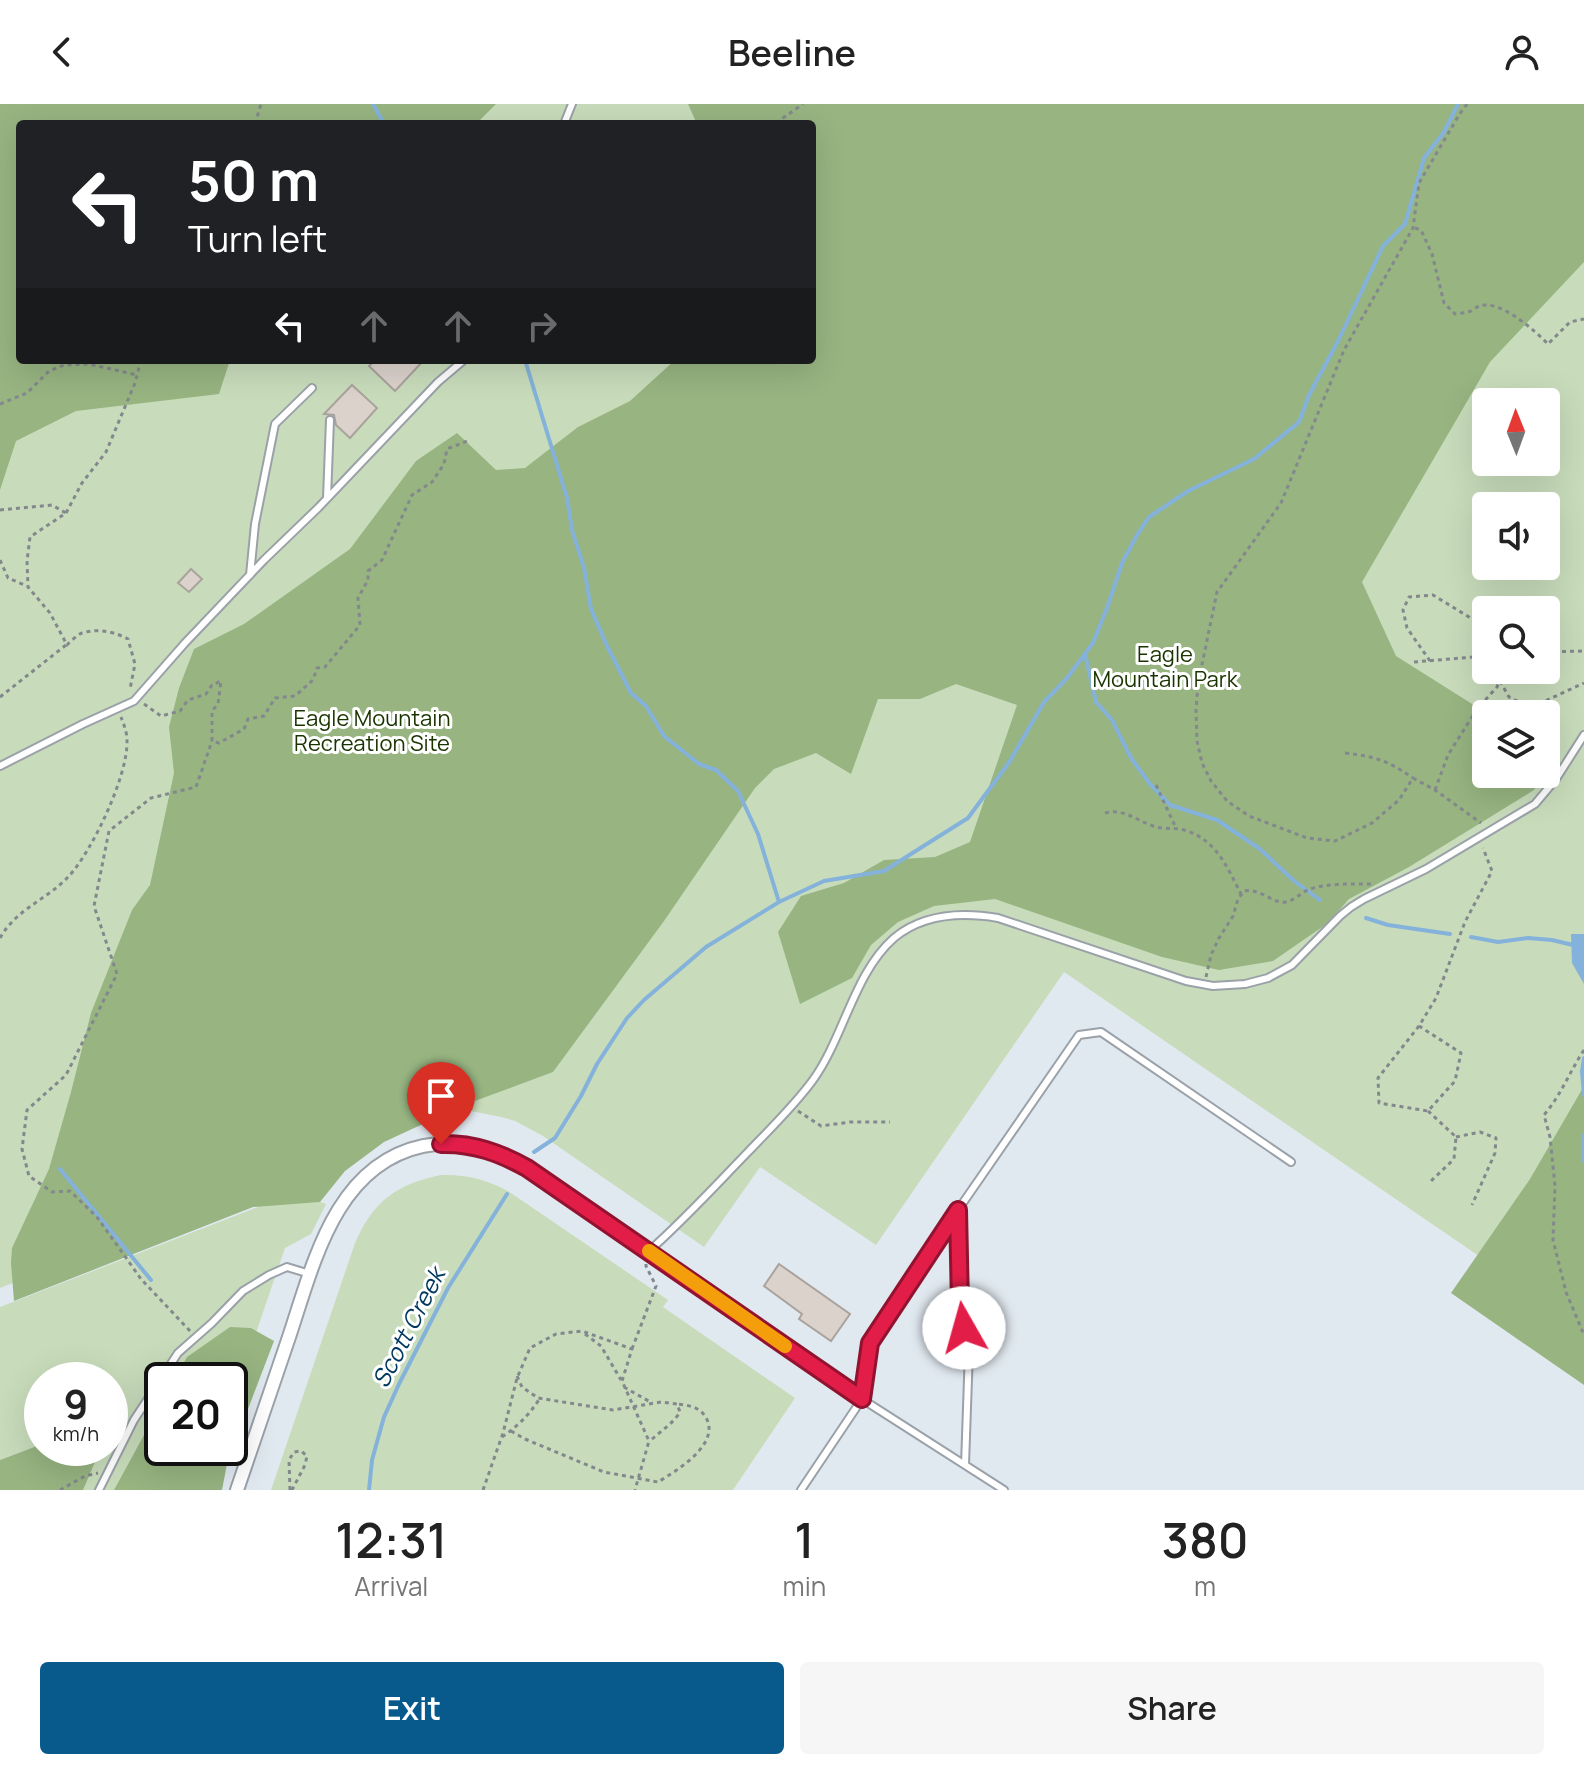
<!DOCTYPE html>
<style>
body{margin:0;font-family:Manrope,sans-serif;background:#f6f6f6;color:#222;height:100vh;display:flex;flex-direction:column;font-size:30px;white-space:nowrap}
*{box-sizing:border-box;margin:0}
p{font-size:26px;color:#767676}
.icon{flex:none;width:44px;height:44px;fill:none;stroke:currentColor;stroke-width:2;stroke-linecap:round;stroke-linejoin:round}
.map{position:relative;height:1386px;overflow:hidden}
.details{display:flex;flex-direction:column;background:#fff;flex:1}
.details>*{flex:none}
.guide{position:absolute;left:16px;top:16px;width:800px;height:244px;border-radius:8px;box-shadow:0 8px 32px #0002;background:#202124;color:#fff;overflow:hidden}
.needle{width:52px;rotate:359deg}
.fabs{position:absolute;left:1472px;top:284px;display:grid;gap:16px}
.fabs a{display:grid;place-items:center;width:88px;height:88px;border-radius:8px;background:#fff;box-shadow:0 8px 32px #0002;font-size:40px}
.speed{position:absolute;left:24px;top:1258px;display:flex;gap:16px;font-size:40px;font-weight:700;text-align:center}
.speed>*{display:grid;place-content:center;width:104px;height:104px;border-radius:50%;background:#fff;box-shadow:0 8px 32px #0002;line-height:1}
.speed small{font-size:20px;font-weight:400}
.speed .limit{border:4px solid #111;border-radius:12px;background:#fff;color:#111}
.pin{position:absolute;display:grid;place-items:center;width:68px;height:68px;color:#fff;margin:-82px -34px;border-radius:50% 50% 50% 0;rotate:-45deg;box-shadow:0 0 8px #0007}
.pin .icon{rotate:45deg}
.me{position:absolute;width:88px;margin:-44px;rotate:353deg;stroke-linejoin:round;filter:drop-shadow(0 0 6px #0008)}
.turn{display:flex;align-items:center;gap:28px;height:168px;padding:0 40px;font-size:36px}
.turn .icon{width:104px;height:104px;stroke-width:2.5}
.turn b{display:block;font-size:56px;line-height:68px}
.lanes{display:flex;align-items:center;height:76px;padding:0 40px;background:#0003;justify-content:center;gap:40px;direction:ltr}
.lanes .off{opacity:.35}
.eta{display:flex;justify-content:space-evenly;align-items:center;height:136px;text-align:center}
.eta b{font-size:48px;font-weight:600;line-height:56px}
.cta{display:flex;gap:16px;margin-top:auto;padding:16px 40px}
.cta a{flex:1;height:92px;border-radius:8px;background:#095a8c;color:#fff;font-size:32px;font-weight:600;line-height:92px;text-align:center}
.cta a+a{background:#f6f6f6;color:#222}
header{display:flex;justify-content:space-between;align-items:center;height:104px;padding:0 40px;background:#fff;font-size:36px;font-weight:600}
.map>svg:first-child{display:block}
.green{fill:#c8dcbb;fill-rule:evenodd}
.forest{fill:#97b481}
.water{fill:#84b2db}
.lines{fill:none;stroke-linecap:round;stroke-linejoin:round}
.stream{stroke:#84b2db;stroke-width:4}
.building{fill:#dbd2cc;stroke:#aaa29c;stroke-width:2}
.lane-casing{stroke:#9aa1a8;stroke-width:10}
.street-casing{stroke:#9aa1a8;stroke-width:16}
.path{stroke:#83888d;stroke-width:3;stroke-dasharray:4 4;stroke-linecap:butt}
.lane{stroke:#fff;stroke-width:6}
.street{stroke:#fff;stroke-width:12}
.route-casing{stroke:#92132f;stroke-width:20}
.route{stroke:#e11d48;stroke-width:14}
.slow{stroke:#f59e0b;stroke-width:14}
.labels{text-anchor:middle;stroke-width:6;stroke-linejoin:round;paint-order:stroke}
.park-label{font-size:22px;fill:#1a3400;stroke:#fff}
.water-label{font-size:24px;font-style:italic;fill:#01385f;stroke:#fff}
</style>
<header><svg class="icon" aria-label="back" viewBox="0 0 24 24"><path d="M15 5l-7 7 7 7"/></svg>Beeline<svg class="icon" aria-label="person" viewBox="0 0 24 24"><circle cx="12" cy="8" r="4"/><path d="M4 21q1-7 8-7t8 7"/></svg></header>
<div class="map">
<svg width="1584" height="1386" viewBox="0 0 1584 1386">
<rect width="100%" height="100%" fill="#e1e9f0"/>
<path class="green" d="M0 0H1584V1224L1064 868 876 1141 760 1063 704 1143 543 1032 515 1017 501 1013 471 1007 440 1006 343 1046 302 1099 320 1098 326 1100 311 1130 285 1144 230 1305V1276H162V1344L202 1386H71L97 1344H110V1322L114 1315 110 1316V1276H42V1340L0 1356V1203L258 1103 284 1072 0 1184ZM20 20H812V256H20ZM1486 298H1546V358H1486ZM1486 402H1546V462H1486ZM1486 506H1546V566H1486ZM1486 610H1546V670H1486Z
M441 1071C465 1070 486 1075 508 1087L668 1196 663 1203 795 1294 733 1386H271L355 1139C373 1097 397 1080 441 1071Z"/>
<path class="forest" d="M0 0H496L476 20H20V256H230L219 290 76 307 16 337 0 386Z
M688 0H1584V158L1490 258 1362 478 1396 552 1488 610H1486V670H1545L1534 686 1409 763 1349 795 1328 819 1273 857 1219 866 1162 853 995 795 934 802 898 818 871 841 852 874 800 900 778 828 801 792 844 779 884 756 935 753 970 738 1017 601 956 580 920 595H878L851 670 816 649 774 665 755 684 664 817 553 968 464 1001 384 1038 345 1067 320 1098 253 1103 14 1197 11 1159 12 1144 49 1065 71 988 91 909 132 806 150 781 174 669 169 623 179 584 194 545 244 520 350 445 416 357 457 329 496 366 525 364 578 323 630 297 675 256H812V20H697Z
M1584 982V1281L1451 1189 1530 1075Z
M230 1223 251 1224 274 1237 227 1360 222 1386H114L162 1298V1344H230V1276H174L187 1253Z
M42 1340V1344H101L83 1386H0V1356Z"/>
<path class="water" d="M1571 830H1584V880L1572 859Z"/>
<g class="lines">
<path class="stream" d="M373 0 384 20
M525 256 567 394 572 426 584 464 591 505 607 542 631 589 646 602 664 632 699 660 716 666 738 687 758 730 779 798
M1085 550 1096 598 1112 616 1131 654 1150 680 1170 701 1217 716 1260 745 1293 776 1320 796
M1366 814 1388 821 1450 830
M1471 833 1498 838 1528 834 1552 836 1573 841
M1584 954 1582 967 1584 991
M1584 1031V1057
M534 1048 555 1034 581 992 597 960 627 914 644 896 706 843 779 798 824 777 884 767 968 714 1010 657 1044 598 1067 574 1093 539 1107 504 1122 459 1137 431 1149 413 1188 387 1254 355 1299 318 1309 291 1339 235 1383 142 1405 120 1424 54 1444 28 1458 0
M60 1065 151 1176
M369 1386 372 1356 384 1313 399 1280 448 1184 507 1090"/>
</g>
<path class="building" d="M375 256H424L395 287 369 262Z
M352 281 377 304 350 334 336 321 334 311 324 310Z
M191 465 202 475 189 488 178 479Z
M779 1160 850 1210 831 1237 799 1215 802 1210 764 1182Z"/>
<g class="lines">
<defs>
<path id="lane" d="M564 20 572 0
M327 394 330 316
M250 471 255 420 275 320 312 284
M0 662 83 620 134 597 185 539 264 456 318 404 438 278 464 256
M958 1106 960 1201 969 1246 965 1361
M649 1147C684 1116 715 1082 748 1048 770 1025 794 1002 813 976 844 933 854 869 894 834 923 810 962 808 998 814L1186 877 1213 882 1245 880 1268 874 1292 861 1340 812 1351 803 1364 795 1426 765 1535 700 1556 675 1584 631
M713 1192 865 1297 1004 1386
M99 1386 134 1316 178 1249 212 1219 243 1187 269 1171 287 1163 310 1170
M801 1386 862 1295 870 1239 958 1106 1079 931 1101 928 1291 1058"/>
<path id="street" d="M237 1386C254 1336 271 1286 288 1236 313 1162 334 1061 423 1042 449 1037 476 1040 501 1050 527 1061 550 1079 573 1095 620 1126 666 1159 713 1192"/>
</defs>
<use href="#lane" class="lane-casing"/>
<use href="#street" class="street-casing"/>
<path class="path" d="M1467 0 1459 11 1419 79 1413 124 1344 246 1281 399 1217 488 1198 580 1196 606 1197 637 1202 659 1211 677 1227 697 1249 712 1307 734 1335 737 1372 719 1399 696 1413 674 1435 686 1481 719
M255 20 261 0
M777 20 780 16 803 0
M1415 124 1421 126 1432 150 1444 199 1455 210C1462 209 1469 209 1474 205 1476 204 1478 202 1480 202 1500 195 1535 227 1548 240L1570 218 1584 215
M0 300 27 289 49 267 64 261 89 260 137 271
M0 406 52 401 66 409 30 433 27 457 28 483 50 509 67 541C71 537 77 531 82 529 98 524 115 528 128 535L135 560 130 585
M66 409 82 379 106 348 135 279 141 256
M0 456 8 474 27 482
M1546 548 1584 547
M1430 557 1407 524 1403 506 1409 493 1433 491 1469 513 1486 527
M1414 558 1486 552
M1500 577 1509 593 1529 603
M0 593 66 541
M144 600 161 612 180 607 188 596 206 590 212 581 221 577 218 600 212 607V637L219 639 244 625 248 615 264 612 275 594 295 592 313 576 317 564 325 563 360 521 358 494 368 476V467L382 456 412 391 432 378 444 360 447 345 467 337
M1481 601 1487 610
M1517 610 1584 579
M1345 649C1376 653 1387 656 1413 674
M1156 681 1176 724
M1435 686 1448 651 1477 605 1497 583 1504 566
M1105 709C1123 704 1136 716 1153 722 1163 726 1174 723 1184 726 1216 735 1227 763 1241 790
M0 834C17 804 47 796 69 772 92 747 128 672 127 637 127 628 124 621 121 613
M1206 873 1211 851 1219 834 1233 812 1238 795 1244 787C1261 784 1272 800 1286 798 1294 797 1300 789 1308 786 1324 779 1353 780 1371 780
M1419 922 1378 974 1379 999 1428 1007 1455 977 1461 949 1419 922 1436 894 1465 818 1492 767 1483 744
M1584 946C1570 967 1561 991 1544 1011L1550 1033 1555 1082 1553 1136 1566 1188 1584 1231
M798 1007 821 1022 850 1018H890
M1428 1007 1456 1033 1454 1055 1430 1078
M1456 1033 1480 1028 1496 1034 1495 1049 1472 1101
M190 1227 141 1175 97 1113 70 1087 52 1088 29 1072 22 1045 27 1006 66 971 117 870 94 802 109 727 151 694 196 683 212 637
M585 1230 601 1242 621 1276
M632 1245 656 1182 646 1162V1160
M517 1272 522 1283 538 1294 613 1306 661 1298 677 1300 680 1308C673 1320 659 1328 649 1338
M624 1283 652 1299
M511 1327 525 1335 604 1368 658 1378C676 1367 716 1343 708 1318 703 1304 690 1301 677 1300
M502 1333C518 1322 530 1310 540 1294
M60 1386 85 1372 98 1369
M290 1386 289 1356 294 1348 301 1347 307 1352 305 1361 292 1386
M483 1386 503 1329 517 1274 530 1244 556 1230 582 1227 632 1245 622 1277 649 1337 635 1386"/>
<use href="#lane" class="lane"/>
<use href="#street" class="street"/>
</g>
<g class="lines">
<defs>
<path id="route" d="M441 1040C473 1039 500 1049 527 1064L862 1295 870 1239 958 1106 960 1201 964 1224"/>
</defs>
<use href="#route" class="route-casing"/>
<use href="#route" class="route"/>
<path class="slow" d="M649 1147 785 1242"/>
</g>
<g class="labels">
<g class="park-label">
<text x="1165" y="558">Eagle<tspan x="1165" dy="25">Mountain Park</tspan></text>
<text x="372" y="622">Eagle Mountain<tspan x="372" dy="25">Recreation Site</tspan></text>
</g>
<g class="water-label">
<text transform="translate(409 1224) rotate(-63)" y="8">Scott Creek</text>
</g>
</g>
</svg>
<div class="fabs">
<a><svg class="needle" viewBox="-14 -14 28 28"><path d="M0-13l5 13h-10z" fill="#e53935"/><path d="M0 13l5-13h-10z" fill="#767676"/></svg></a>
<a><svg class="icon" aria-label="sound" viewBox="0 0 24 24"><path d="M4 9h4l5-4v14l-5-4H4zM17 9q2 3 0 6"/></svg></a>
<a><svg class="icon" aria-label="search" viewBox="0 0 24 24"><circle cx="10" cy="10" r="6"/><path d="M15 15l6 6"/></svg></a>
<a><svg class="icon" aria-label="layers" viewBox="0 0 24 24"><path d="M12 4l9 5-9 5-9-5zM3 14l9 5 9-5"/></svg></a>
</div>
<div class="speed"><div>9<small>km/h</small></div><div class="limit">20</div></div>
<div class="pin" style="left:441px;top:1040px;background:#d93025"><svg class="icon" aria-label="arrive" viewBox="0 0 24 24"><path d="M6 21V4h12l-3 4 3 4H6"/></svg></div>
<svg class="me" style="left:964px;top:1224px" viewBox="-20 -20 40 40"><circle r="19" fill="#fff"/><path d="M0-13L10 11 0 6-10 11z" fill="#e11d48"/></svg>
<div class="guide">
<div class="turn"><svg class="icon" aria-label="left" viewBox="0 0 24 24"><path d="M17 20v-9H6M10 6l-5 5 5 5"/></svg><div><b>50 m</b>Turn left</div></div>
<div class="lanes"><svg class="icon" aria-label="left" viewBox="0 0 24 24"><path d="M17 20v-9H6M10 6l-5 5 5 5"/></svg><svg class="icon off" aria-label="ahead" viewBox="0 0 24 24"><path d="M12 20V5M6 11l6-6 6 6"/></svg><svg class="icon off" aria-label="ahead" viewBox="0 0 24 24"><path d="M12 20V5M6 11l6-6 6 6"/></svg><svg class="icon off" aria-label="right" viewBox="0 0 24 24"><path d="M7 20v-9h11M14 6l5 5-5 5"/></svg></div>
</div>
</div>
<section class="details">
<div class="eta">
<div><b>12:31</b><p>Arrival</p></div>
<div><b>1</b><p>min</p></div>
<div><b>380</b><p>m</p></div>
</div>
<div class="cta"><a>Exit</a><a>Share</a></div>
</section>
